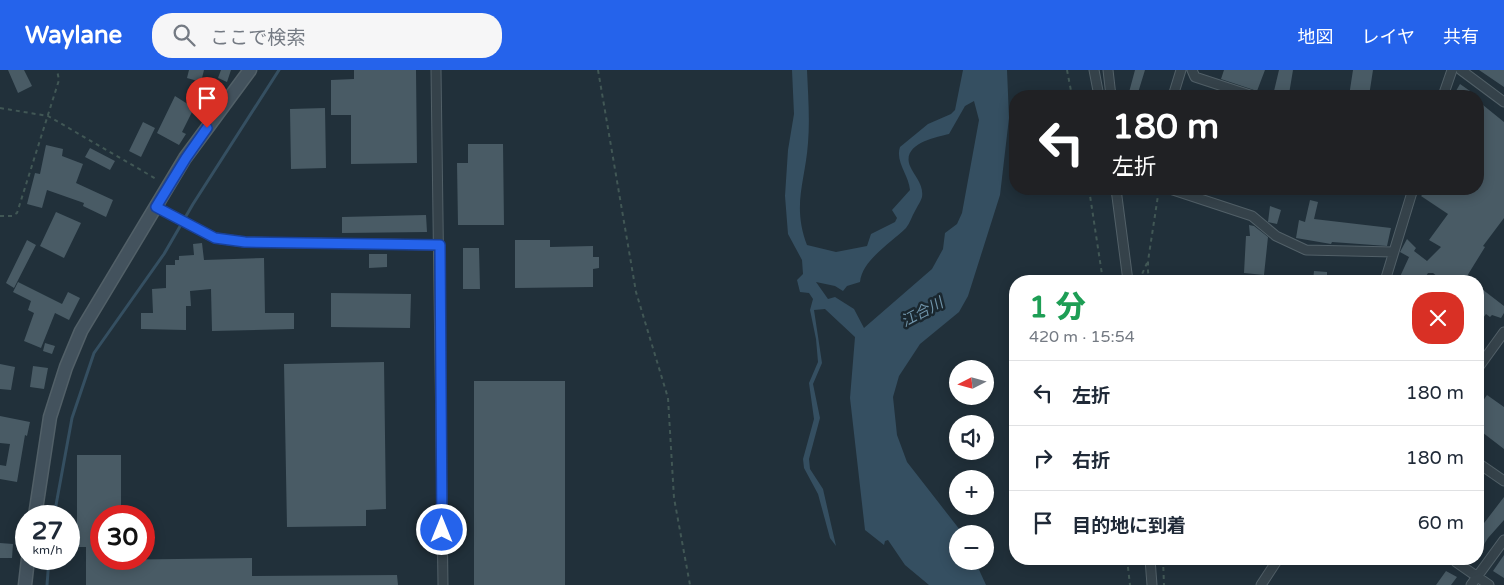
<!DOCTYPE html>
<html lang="ja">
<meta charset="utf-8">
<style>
body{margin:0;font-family:"Varela Round","Noto Sans JP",sans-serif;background:#f6f6f7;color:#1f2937;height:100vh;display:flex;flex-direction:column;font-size:19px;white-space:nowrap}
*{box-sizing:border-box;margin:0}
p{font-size:16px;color:#747a83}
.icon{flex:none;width:28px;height:28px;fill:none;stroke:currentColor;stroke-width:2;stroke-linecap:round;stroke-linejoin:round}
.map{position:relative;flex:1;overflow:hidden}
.drawer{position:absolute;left:1009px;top:205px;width:475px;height:290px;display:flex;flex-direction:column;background:#fff;border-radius:20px;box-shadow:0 2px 12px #0003}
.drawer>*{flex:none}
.banner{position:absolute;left:1009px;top:20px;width:475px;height:105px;border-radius:20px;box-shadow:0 2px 12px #0003;background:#202124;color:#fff;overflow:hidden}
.needle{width:32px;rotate:264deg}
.controls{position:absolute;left:949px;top:290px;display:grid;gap:10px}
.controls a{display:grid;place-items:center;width:45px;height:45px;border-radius:50%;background:#fff;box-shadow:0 2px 12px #0003;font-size:25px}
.speed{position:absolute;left:15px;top:435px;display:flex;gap:10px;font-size:25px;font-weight:700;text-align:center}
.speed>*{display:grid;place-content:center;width:65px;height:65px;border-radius:50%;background:#fff;box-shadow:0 2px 12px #0003;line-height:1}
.speed small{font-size:12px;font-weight:400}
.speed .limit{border:8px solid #d22;background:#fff;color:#111}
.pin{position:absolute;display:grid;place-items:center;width:42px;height:42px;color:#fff;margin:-51px -21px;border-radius:50% 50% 50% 0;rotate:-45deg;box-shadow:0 0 5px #0007}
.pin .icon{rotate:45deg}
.me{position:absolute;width:55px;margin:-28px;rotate:0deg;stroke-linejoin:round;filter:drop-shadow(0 0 4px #0008)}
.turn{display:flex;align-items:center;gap:18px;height:105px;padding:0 20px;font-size:22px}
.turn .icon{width:65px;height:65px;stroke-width:2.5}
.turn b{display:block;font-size:35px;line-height:42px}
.round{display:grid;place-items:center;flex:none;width:52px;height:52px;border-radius:20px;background:#f6f6f7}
.head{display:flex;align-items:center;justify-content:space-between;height:85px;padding:0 20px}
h1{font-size:30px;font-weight:800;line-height:38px;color:#1e9e55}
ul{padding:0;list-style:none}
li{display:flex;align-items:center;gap:15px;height:65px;padding:0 20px;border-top:1px solid #e0e1e3}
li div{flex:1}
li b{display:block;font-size:19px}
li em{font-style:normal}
header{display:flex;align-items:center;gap:30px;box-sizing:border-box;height:70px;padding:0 25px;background:#2563eb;color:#fff}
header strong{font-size:24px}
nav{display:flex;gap:28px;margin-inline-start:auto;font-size:18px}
.search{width:350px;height:45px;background:#f6f6f7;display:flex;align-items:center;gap:12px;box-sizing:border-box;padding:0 18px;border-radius:20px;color:#747a83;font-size:19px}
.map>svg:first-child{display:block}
.water{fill:#354f61;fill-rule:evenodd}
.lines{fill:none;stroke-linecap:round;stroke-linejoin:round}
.stream{stroke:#354f61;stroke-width:3}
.building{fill:#495b65}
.street-casing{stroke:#526068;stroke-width:11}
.secondary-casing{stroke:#526068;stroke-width:15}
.path{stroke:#415755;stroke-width:2;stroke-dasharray:4 4;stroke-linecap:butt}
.street{stroke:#35424a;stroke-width:9}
.secondary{stroke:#43525d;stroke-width:12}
.route-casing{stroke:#184099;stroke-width:12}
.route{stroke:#2563eb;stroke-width:9}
.labels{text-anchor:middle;stroke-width:5;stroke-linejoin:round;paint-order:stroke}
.water-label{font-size:15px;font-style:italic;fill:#7094aa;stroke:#1a272f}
</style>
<header>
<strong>Waylane</strong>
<div class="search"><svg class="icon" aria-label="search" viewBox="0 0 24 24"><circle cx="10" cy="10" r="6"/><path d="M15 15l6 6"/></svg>ここで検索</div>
<nav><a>地図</a><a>レイヤ</a><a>共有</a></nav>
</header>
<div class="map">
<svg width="1504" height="515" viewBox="0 0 1504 515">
<rect width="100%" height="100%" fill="#21303a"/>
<path class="water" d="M792 0H807C808 24 810 49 808 73 805 113 792 135 807 175L836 182 867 176 871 164 895 152 897 148 892 140 910 120C909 105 895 92 900 77L928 54 951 44 955 40 963 0H1007L1009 48 1000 125 968 226 959 242 920 274 899 306 893 327 897 365 907 392 960 460 962 464H958V491H975L986 515H929L905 495 888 470 885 471 884 475 865 460 850 328 855 267 825 239 814 240 822 293 813 314 820 348 809 389 810 399 823 419 836 476 830 468 818 424 804 398 803 389 814 349 809 313 818 292 816 269 810 240 813 229 809 223 800 222 797 210 803 204 802 190 788 164 785 126 788 80 794 44ZM974 31 979 50 962 143 957 154 945 163 943 179 932 199 864 258 854 239 835 227 828 229 816 212 835 216 843 221 847 216 860 212C862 190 891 173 906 158 910 153 912 146 915 141 917 137 921 131 922 127 924 114 914 106 910 96 901 74 936 67 949 64L965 36Z"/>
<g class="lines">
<path class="stream" d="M54 446 72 348 94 283 164 184 193 134 279 0
M47 515 49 489"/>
</g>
<path class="building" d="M8 0H24L32 16 18 23Z
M189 0H204L201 12 187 8Z
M221 0H231L227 12 218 8Z
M354 0H416L417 93 351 94V45H331V10L354 9Z
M1135 0H1145L1137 26H1128Z
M1224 0H1265L1257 21 1221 9Z
M1279 0H1293L1289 24 1274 21Z
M1353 0H1373L1369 26H1349Z
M1479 0H1504V17Z
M1460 14 1470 21 1467 26H1453Z
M175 26 194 38 182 62 186 64 179 75 157 63Z
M1478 31 1504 52V148L1483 176 1485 177 1464 211H1443L1433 203H1428L1423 211H1398L1410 185 1409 187 1400 182 1407 169 1416 178 1414 181 1427 191 1441 177 1429 170 1448 144 1421 126 1428 119H1478Z
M325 38 326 98 291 99 290 39Z
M143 52 155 58 141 87 129 81Z
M468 74H503L504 155H458L457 93H468Z
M46 75 63 79 62 86 83 94 76 113 113 130 106 147 83 136 84 133 47 120 42 138 27 134 35 103 40 104Z
M90 78 115 91 110 100 85 87Z
M1310 130 1318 132 1314 149 1391 158 1387 176 1332 172 1331 174 1296 168 1299 150 1305 152Z
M1270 136 1281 140 1277 154 1268 152Z
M56 142 81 153 64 188 40 176Z
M426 145 427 162 342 163V147Z
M1249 155 1254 156 1268 167 1264 205 1244 203 1246 166H1250Z
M27 170 36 175 14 218 6 213Z
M515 170H550V177L593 176V187H599V198L593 199V217L515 218Z
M202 173 204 190 264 188 265 243H294V259L212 261 211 219 190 221 191 236H186V260L141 259V243H153L152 219 166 218V195H175V190H179V186L194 185 193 174Z
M463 178H479L480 219H463Z
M369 184H387V197L369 198Z
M1314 201 1327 202V211H1313Z
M18 212 62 234 68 222 80 228 69 250 55 243 41 278 24 271 34 243 28 240 31 231 13 222Z
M1478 216 1504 236V243L1501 248 1492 245 1490 247 1486 244 1478 255Z
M331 223 411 224 410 258 331 257Z
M45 273 55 276 52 284 43 281Z
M384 292 386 439 366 440V456L287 457 284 294Z
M0 294 15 297 11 320 0 319Z
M33 296 48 298 44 319 30 317Z
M474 311H565V515H474Z
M1487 325 1504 337V379L1478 359V338Z
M0 346 30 352 27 366 25 365 17 412 0 409V395L6 396 10 374 0 373Z
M77 385H121V446H101V490L252 488V506L397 505 398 515H86V477H77Z
M1504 427V450L1488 468 1478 484V461Z
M0 473 13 474 12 488H0Z
M1504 485V508L1493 501Z
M1446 501 1457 507 1451 515H1436Z"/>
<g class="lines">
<defs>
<path id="street" d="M436 0 443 515
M1094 0 1099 26
M1108 0 1111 26
M1192 0 1195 7 1253 26
M1461 0 1504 32
M1173 26 1181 0
M1443 26 1452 0
M1116 119 1128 211
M1170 119 1252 146 1276 166 1306 180 1394 182
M156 137 215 168 245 172 439 175
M1385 211 1413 119
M1478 298 1504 262
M1478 393 1504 411
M1150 489 1152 515
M1456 492 1489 515
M1261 515 1278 489
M1471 515 1504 470"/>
<path id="secondary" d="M35 446 50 347 66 297 81 261 185 88 250 0
M25 515 28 489"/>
</defs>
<use href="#street" class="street-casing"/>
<use href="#secondary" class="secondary-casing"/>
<path class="path" d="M598 0 636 222 668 328 674 428 690 515
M1067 0 1072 26
M0 38 48 46 158 110
M1089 119 1103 211
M0 146H12L17 143 59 10 57 0
M1139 211 1147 193
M1151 211 1148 202V191L1159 119
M1127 489 1130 515
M1163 489 1164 515"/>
<use href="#street" class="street"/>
<use href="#secondary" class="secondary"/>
</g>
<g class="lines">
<defs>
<path id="route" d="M207 58 186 88 156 137 215 168 245 172 440 175 442 460"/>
</defs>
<use href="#route" class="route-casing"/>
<use href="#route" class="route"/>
</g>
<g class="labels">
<g class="water-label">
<text transform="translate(922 242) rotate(-28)" y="5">江合川</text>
</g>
</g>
</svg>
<div class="controls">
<a><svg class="needle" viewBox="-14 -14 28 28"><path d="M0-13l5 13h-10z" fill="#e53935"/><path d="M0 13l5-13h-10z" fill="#747a83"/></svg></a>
<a><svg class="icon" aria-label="sound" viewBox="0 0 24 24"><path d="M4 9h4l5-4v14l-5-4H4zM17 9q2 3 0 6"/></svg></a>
<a>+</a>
<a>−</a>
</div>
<div class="speed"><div>27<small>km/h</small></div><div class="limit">30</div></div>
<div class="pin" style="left:207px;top:58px;background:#d93025"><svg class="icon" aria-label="arrive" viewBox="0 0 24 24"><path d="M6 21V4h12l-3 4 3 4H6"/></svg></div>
<svg class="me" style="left:442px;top:460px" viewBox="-20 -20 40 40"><circle r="17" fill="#2563eb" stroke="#fff" stroke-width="3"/><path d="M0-11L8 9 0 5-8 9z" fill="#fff"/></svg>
<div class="banner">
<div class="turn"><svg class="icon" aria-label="left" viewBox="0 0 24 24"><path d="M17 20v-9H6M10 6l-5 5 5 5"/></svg><div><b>180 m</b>左折</div></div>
</div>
<section class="drawer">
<div class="head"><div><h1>1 分</h1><p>420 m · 15:54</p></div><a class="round" style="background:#d93025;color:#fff"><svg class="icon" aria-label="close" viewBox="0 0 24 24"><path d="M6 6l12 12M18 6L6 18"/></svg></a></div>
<ul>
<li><svg class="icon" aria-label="left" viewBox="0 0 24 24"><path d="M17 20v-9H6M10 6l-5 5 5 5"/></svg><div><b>左折</b></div><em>180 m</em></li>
<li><svg class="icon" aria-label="right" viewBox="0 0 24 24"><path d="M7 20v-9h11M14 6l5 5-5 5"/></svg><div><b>右折</b></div><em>180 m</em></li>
<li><svg class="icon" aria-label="arrive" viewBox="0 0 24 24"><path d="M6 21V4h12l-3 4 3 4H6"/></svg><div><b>目的地に到着</b></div><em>60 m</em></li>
</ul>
</section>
</div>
